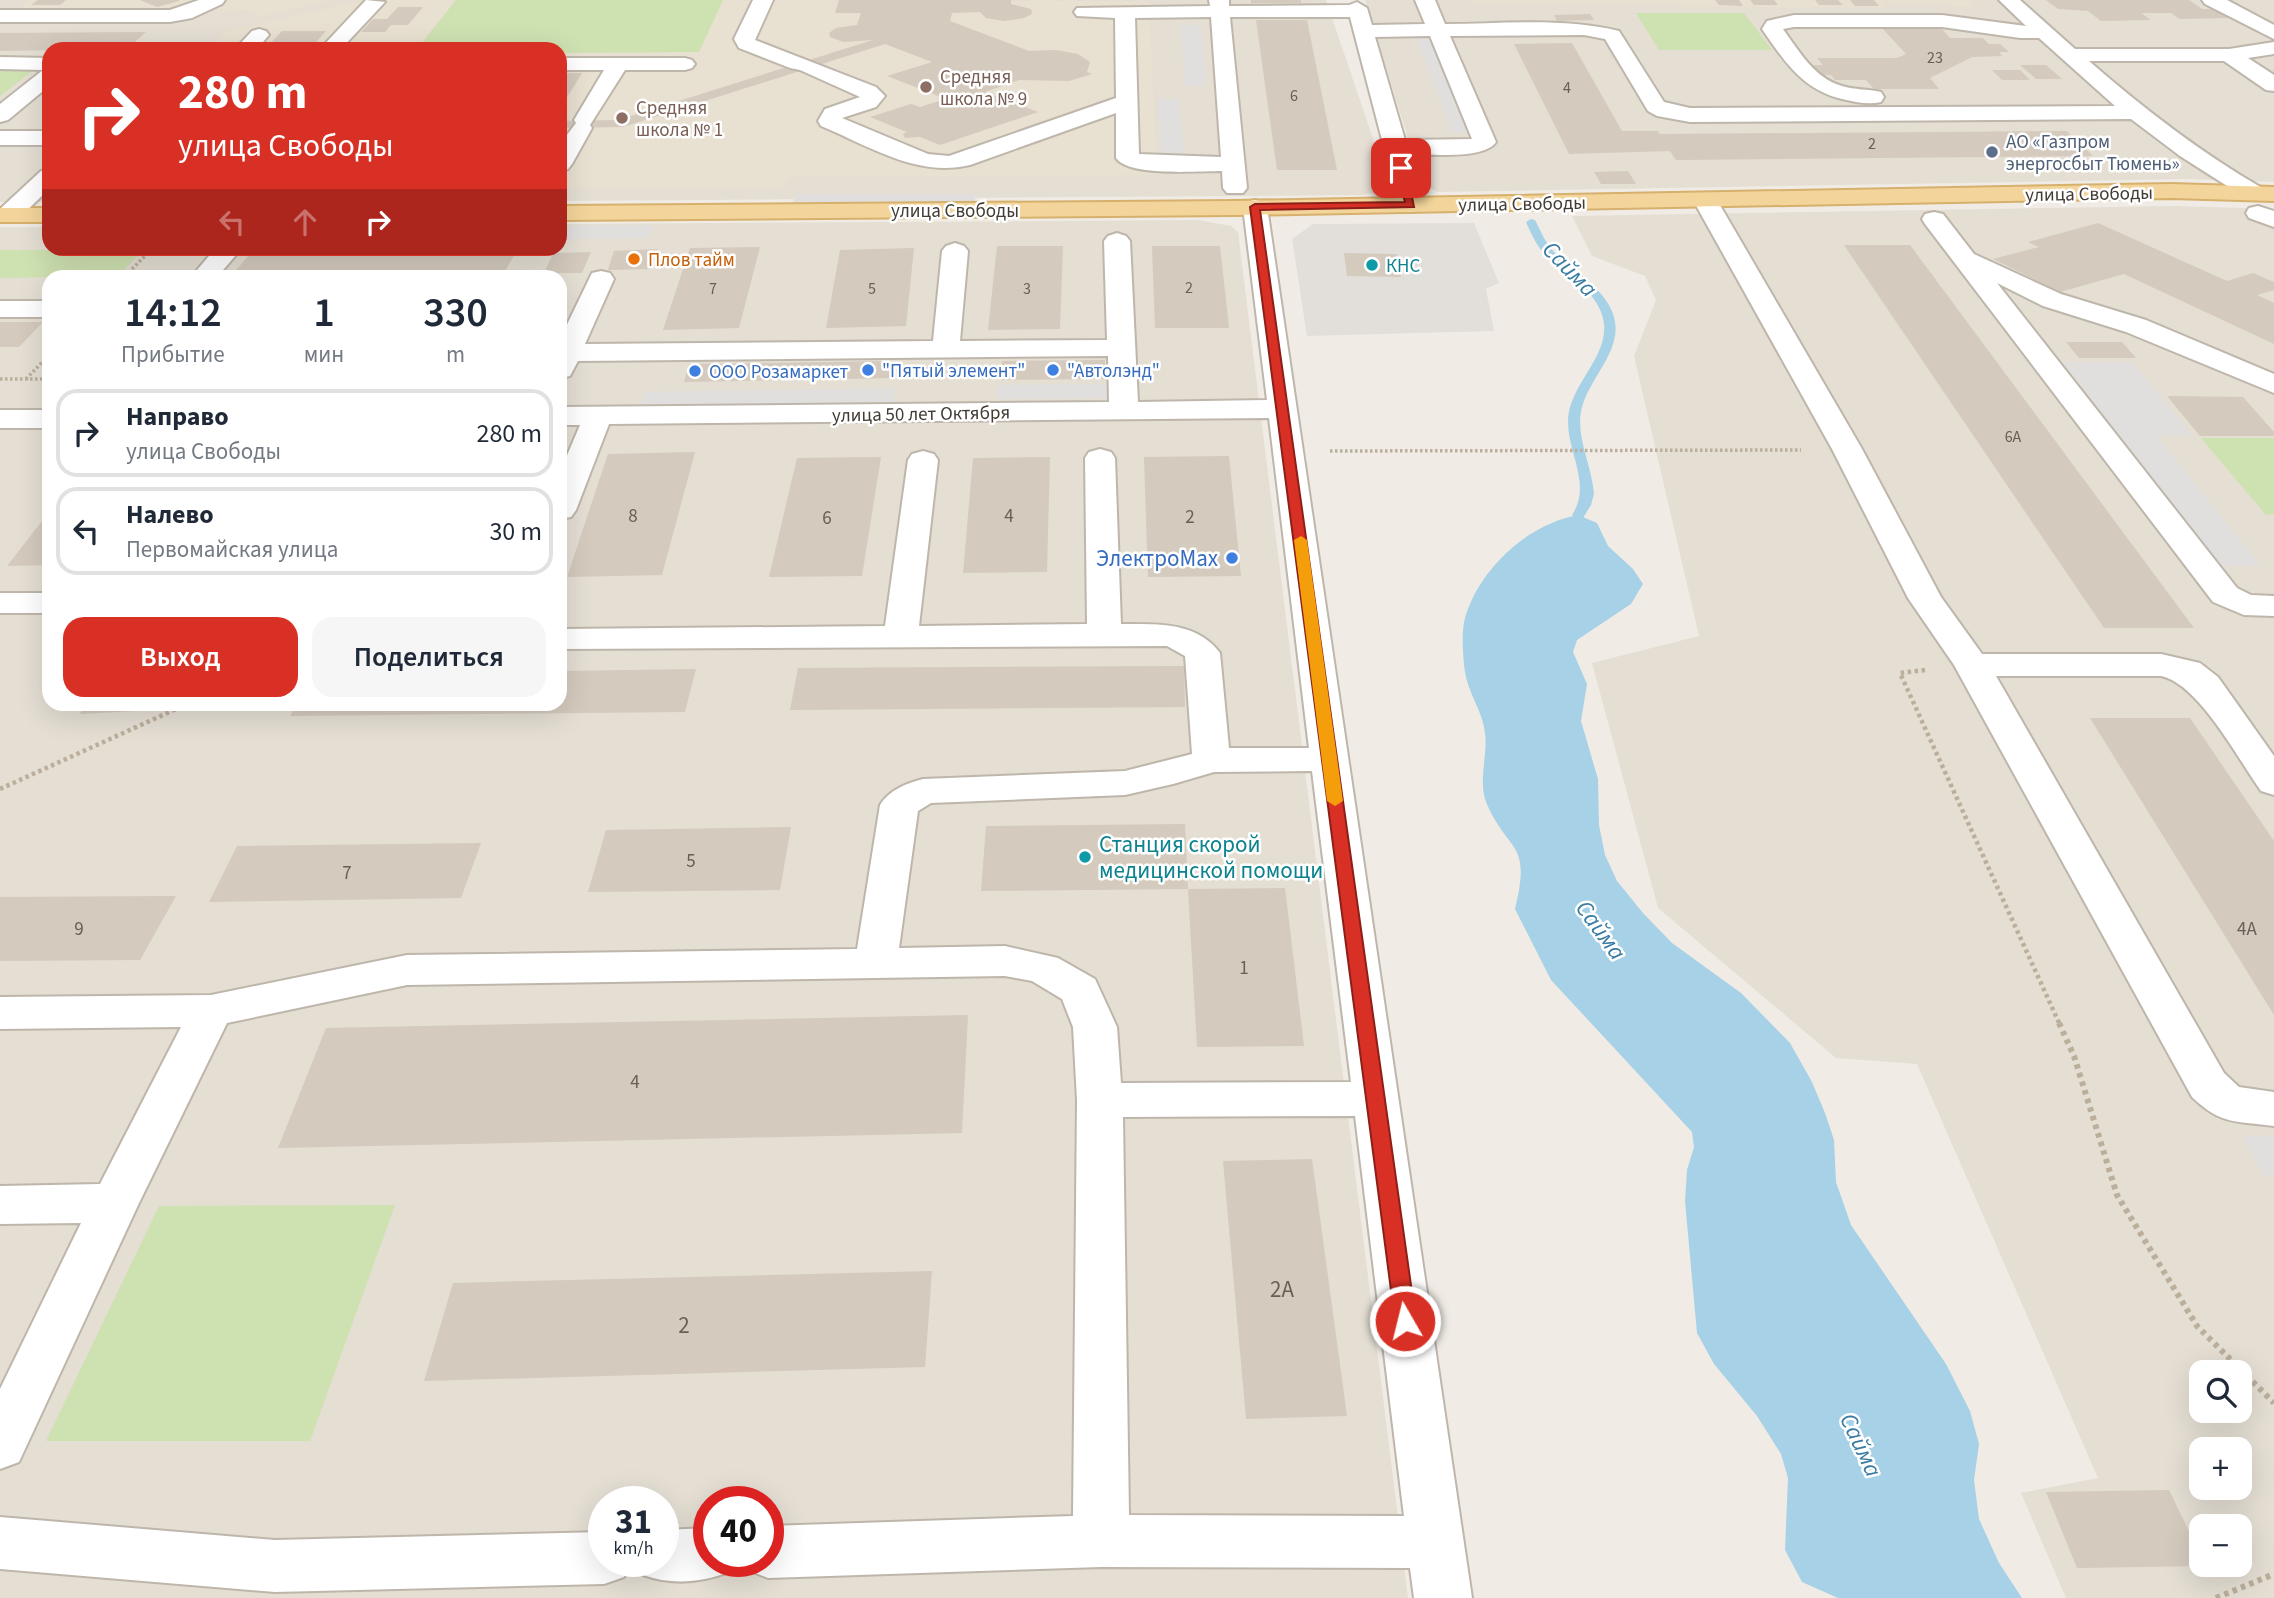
<!DOCTYPE html>
<html lang="ru">
<meta charset="utf-8">
<style>
body{margin:0;font-family:"Source Sans 3",sans-serif;background:#f6f6f7;color:#1f2937;height:100vh;display:flex;flex-direction:column;font-size:26px;white-space:nowrap}
*{box-sizing:border-box;margin:0}
p{font-size:23px;color:#747a83}
.icon{flex:none;width:38px;height:38px;fill:none;stroke:currentColor;stroke-width:2;stroke-linecap:round;stroke-linejoin:round}
.map{position:relative;flex:1;overflow:hidden}
.side{position:absolute;left:42px;top:270px;width:525px;height:441px;display:flex;flex-direction:column;background:#fff;border-radius:21px;box-shadow:0 7px 28px #0002}
.side>*{flex:none}
.guide{position:absolute;left:42px;top:42px;width:525px;height:214px;border-radius:21px;box-shadow:0 7px 28px #0002;background:#d93025;color:#fff;overflow:hidden}
.controls{position:absolute;left:2189px;top:1360px;display:grid;gap:14px}
.controls a{display:grid;place-items:center;width:63px;height:63px;border-radius:14px;background:#fff;box-shadow:0 7px 28px #0002;font-size:35px}
.speed{position:absolute;left:588px;top:1486px;display:flex;gap:14px;font-size:35px;font-weight:700;text-align:center}
.speed>*{display:grid;place-content:center;width:91px;height:91px;border-radius:50%;background:#fff;box-shadow:0 7px 28px #0002;line-height:1}
.speed small{font-size:18px;font-weight:400}
.speed .limit{border:10px solid #d22;background:#fff;color:#111}
.pin{position:absolute;display:grid;place-items:center;width:60px;height:60px;color:#fff;margin:-30px;border-radius:14px;box-shadow:0 4px 10px #0006}
.me{position:absolute;width:77px;margin:-38px;rotate:352deg;stroke-linejoin:round;filter:drop-shadow(0 0 5px #0008)}
.turn{display:flex;align-items:center;gap:24px;height:147px;padding:0 21px;font-size:32px}
.turn .icon{width:91px;height:91px;stroke-width:2.5}
.turn b{display:block;font-size:49px;line-height:60px}
.lanes{display:flex;align-items:center;height:66px;padding:0 21px;background:#0003;justify-content:center;gap:35px;direction:ltr}
.lanes .off{opacity:.35}
.eta{display:flex;justify-content:space-evenly;align-items:center;height:119px;text-align:center}
.eta b{font-size:42px;font-weight:600;line-height:49px}
.cta{display:flex;gap:14px;margin-top:auto;padding:14px 21px}
.cta a{flex:1;height:80px;border-radius:21px;background:#d93025;color:#fff;font-size:28px;font-weight:600;line-height:80px;text-align:center}
.cta a+a{background:#f6f6f7;color:#1f2937}
ul{padding:0;list-style:none}
li{display:flex;align-items:center;gap:21px;height:88px;margin:0 14px 10px;padding:0 7px;border:4px solid #e0e1e3;border-radius:21px}
li div{flex:1}
li b{display:block;font-size:26px}
li em{font-style:normal}
.map>svg:first-child{display:block}
.residential{fill:#e4ded3;fill-rule:evenodd}
.industrial{fill:#e2deda}
.education{fill:#e8e0d0}
.green{fill:#cee1b1}
.parking{fill:#e1dfdd}
.water{fill:#a7d1e7}
.lines{fill:none;stroke-linecap:round;stroke-linejoin:round}
.stream{fill:#a7d1e7;fill-rule:evenodd}
.building{fill:#d4cabe}
.minor-casing{stroke:#beb6ab;stroke-width:4}
.major-casing{stroke:#d6b06d;stroke-width:4}
.path-far3{stroke:#bbae9b;stroke-width:2.5;stroke-dasharray:2 2;stroke-linecap:butt}
.path-far2{stroke:#bbae9b;stroke-width:3.5;stroke-dasharray:2.5 2.5;stroke-linecap:butt}
.path-far1{stroke:#bbae9b;stroke-width:4.5;stroke-dasharray:3.5 3.5;stroke-linecap:butt}
.path{stroke:#bbae9b;stroke-width:6;stroke-dasharray:4.5 4.5;stroke-linecap:butt}
.minor{fill:#fff;fill-rule:evenodd}
.major{fill:#f3d59b;fill-rule:evenodd}
.route{fill:#d93025;stroke:#8d1f18;stroke-width:2}
.slow{fill:#f59e0b}
.education-dot{fill:#8d6e63;stroke:#fff;stroke-width:2.5}
.service-dot{fill:#5c6f8a;stroke:#fff;stroke-width:2.5}
.food-dot{fill:#e8710a;stroke:#fff;stroke-width:2.5}
.culture-dot{fill:#0f9aa8;stroke:#fff;stroke-width:2.5}
.shop-dot{fill:#3f7fe0;stroke:#fff;stroke-width:2.5}
.labels{text-anchor:middle;stroke-width:5;stroke-linejoin:round;paint-order:stroke}
.far-number-label{font-size:16px;fill:#666057}
.far-education-label{font-size:19px;fill:#785e54;stroke:#fff;text-anchor:start}
.far-service-label{font-size:19px;fill:#4e5e75;stroke:#fff;text-anchor:start}
.far-street-label{font-size:19px;fill:#423c35;stroke:#fff}
.far-food-label{font-size:19px;fill:#c56008;stroke:#fff;text-anchor:start}
.far-culture-label{font-size:19px;fill:#0d838f;stroke:#fff;text-anchor:start}
.far-shop-label{font-size:19px;fill:#366cbe;stroke:#fff;text-anchor:start}
.number-label{font-size:19px;fill:#666057}
.shop-label{font-size:23px;fill:#366cbe;stroke:#fff;text-anchor:end}
.culture-label{font-size:23px;fill:#0d838f;stroke:#fff;text-anchor:start}
.near-number-label{font-size:23px;fill:#666057}
.water-label{font-size:24px;font-style:italic;fill:#3a7ca2;stroke:#fff}
</style>
<div class="map">
<svg width="2274" height="1598" viewBox="0 0 2274 1598">
<rect width="100%" height="100%" fill="#f0ece5"/>
<path class="residential" d="M0 0H1326L1387 180 1378 192 1362 195 560 201V49H49V202H0Z
M1365 0H2274V182L2187 179 1437 192 1422 183Z
M2175 206 2274 209V1598H2066L2021 1493 2098 1478 1917 1064 1836 1058 1658 908 1592 663 1699 636 1634 356 1656 300 1645 276 1592 256 1572 216ZM2202 1372H2240V1410H2202ZM2202 1449H2240V1488H2202ZM2202 1526H2240V1564H2202Z
M1198 220 1231 226 1238 232 1408 1598H0V227H49V248H560V224ZM49 276H560V704H49ZM604 1502H663V1561H604ZM709 1502H768V1561H709Z"/>
<path class="industrial" d="M1474 223 1499 283 1486 289 1494 331 1307 336 1292 239 1313 224Z"/>
<path class="education" d="M29 0H332L258 17 247 10 19 8Z
M364 0 1149 1 1157 175 795 177 787 180 785 187H560V49H208L227 31Z
M1469 0H1967L1975 7 1883 3 1886 8 1675 7 1673 3 1471 5Z"/>
<path class="green" d="M456 0H723L699 52 560 53V49H417Z
M1636 13H1744L1772 50H1659Z
M0 69H35L0 96Z
M0 250H143L118 276 0 278Z
M2201 438H2274V514L2266 515Z
M395 1205 310 1441H46L159 1206Z"/>
<path class="parking" d="M1181 25H1201L1206 86H1185Z
M1415 36H1434L1474 132H1452Z
M1158 99H1179L1184 157H1161Z
M796 194H976L975 202H793Z
M654 225 648 238 560 239V226Z
M2063 362H2132L2193 436H2157L2261 566H2220Z
M1108 384 1109 398 997 399 998 385Z
M895 388 893 402 640 406 645 392Z
M2242 1136H2274V1176H2264Z"/>
<path class="water" d="M1578 515 1597 523 1608 546 1633 569 1643 584 1631 604 1577 640 1573 652 1587 684 1581 721 1598 779 1599 825 1605 855 1617 881 1643 913 1672 943 1741 993 1790 1043 1812 1082 1825 1113 1834 1140 1836 1182 1851 1225 1946 1364 1970 1411 1979 1444 1974 1480 1979 1519 1999 1563 2022 1598H1838L1802 1582 1785 1550 1788 1478 1781 1454 1757 1416 1714 1364 1697 1333 1685 1201 1687 1170 1694 1147 1692 1132 1551 980 1515 909C1532 840 1508 854 1486 802 1478 781 1488 754 1485 733 1483 712 1468 693 1465 672 1463 658 1461 632 1465 618 1479 569 1528 524 1578 515Z"/>
<g class="lines">
<path class="stream" d="M1531 219 1535 220C1541 231 1545 243 1554 252 1573 271 1599 284 1611 309 1628 345 1593 372 1583 404 1573 433 1592 464 1594 494L1591 505 1583 518 1578 519 1572 515C1592 485 1568 454 1568 422 1568 382 1617 353 1601 312 1592 288 1566 275 1548 258 1538 248 1532 236 1526 222Z"/>
</g>
<path class="building" d="M38 0H66L60 5H31Z
M140 0H179V1L157 7Z
M839 0H1011V4L1031 9 1032 14 1024 18 1004 21 986 18 980 12 952 13 950 21 1029 51 1056 50 1078 54 1090 62 1087 72 1092 74 1069 81 1019 80 985 92 1038 112 940 145 920 137 905 138 903 134 907 132 870 117 911 104 920 107 946 99 887 76 932 62 885 44 623 127 560 128V121L618 120 873 40 843 42 830 37 829 33 836 28 857 25 861 13H835Z
M1251 0H1301V3H1251Z
M1715 0H1739L1743 6 1719 5Z
M1750 0H1774L1778 5H1754Z
M1815 0H1838L1843 5H1819Z
M1850 0H1874L1879 6H1855Z
M2046 0H2189L2202 9H2215L2229 18 2180 19 2171 13H2141L2151 20 2101 21 2088 11 2058 9Z
M398 7H423L408 25H391L385 32H361L373 19H387Z
M1590 14 1594 20 1557 21 1554 15Z
M1256 20H1307L1337 170H1277Z
M1894 26H1928L1941 28 1950 38H1983L1989 44H2000L2009 52H1999L2002 56 1972 57 1930 78 1939 89H1874L1866 80H1835L1831 75H1815L1807 65H1823L1817 58H1897L1906 54 1882 28 1897 29Z
M282 31H326L310 49H265Z
M146 32 127 49 0 51V33Z
M1572 43 1622 131H1658L1660 134 2067 131 2093 156 1676 160 1670 151 1569 154 1514 44Z
M2020 65H2046L2062 79H2036Z
M1992 70H2020L2030 80H2002Z
M560 73H582L560 109Z
M1628 171 1636 184H1601L1594 172Z
M2098 223 2227 281 2253 273 2274 282V290L2257 295 2274 303V344L2124 274 2060 292 1993 259 2039 247 2028 242Z
M1844 245H1910L2194 628H2104Z
M997 246H1063L1060 329 988 330Z
M1152 246H1220L1229 328H1155Z
M760 247 739 328 663 330 690 248Z
M914 248 906 326 826 328 840 250Z
M658 249 651 269 608 270 614 251Z
M591 252 582 273H544L553 253Z
M1344 253 1397 254 1401 277 1347 276Z
M515 254 502 276H231L249 255Z
M0 322H43L19 347H0Z
M2066 342H2122L2136 358H2079Z
M1105 360V379L1001 380 1002 361Z
M895 361 892 378 684 382 689 364Z
M2167 396 2243 397 2274 432V436H2200Z
M695 452 662 575 567 577 608 454Z
M1229 456 1241 576 1148 577 1144 457Z
M881 457 862 576 769 577 797 458Z
M1050 457 1047 572 963 573 973 458Z
M49 512V565L7 566Z
M1184 666 1185 707 790 710 798 668Z
M696 669 685 712 290 716 297 704H560V671Z
M85 704H158L155 710 80 714Z
M2090 718H2190L2274 841V1015Z
M1185 824 1188 889 1285 888 1304 1046 1197 1047 1188 889 981 891 986 826Z
M791 827 780 890 588 892 606 830Z
M481 843 461 898 209 902 237 846Z
M176 896 140 960 0 961V897Z
M968 1015 962 1133 278 1148 326 1028Z
M1312 1159 1347 1416 1246 1419 1223 1161Z
M932 1271 925 1367 424 1381 453 1283Z
M2169 1490 2202 1558V1566L2077 1568 2046 1492Z"/>
<g class="lines">
<defs>
<path id="minor" d="M199 0H225L222 4 192 18 170 22H0V10H170Z
M366 0 385 2 341 49H320Z
M753 0H773L755 40 876 87 885 96 876 107 842 118 928 154 949 156 1116 98 1115 18 1077 16 1074 12 1077 8 1210 6 1209 0H1229V6L1349 5 1357 2 1367 8 1372 25 1425 24 1415 0H1435L1445 24C1503 24 1563 17 1619 31L1664 102 1690 108 2115 106 2039 38H2020L1942 27H1794L1783 29C1799 51 1814 78 1842 86 1855 90 1868 89 1881 92L1884 97 1881 102C1868 105 1855 102 1842 99 1803 90 1784 61 1762 29L1767 21 1794 15H1942L2026 26 1999 0H2020L2075 49H2229L2274 42V54L2248 58 2274 75V91L2266 90 2224 61H2089C2144 109 2200 152 2262 188L2266 193 2262 198 2254 200 2246 198 2180 156 2131 119 1690 122 1657 116 1648 111 1605 39 1584 35 1450 36 1496 142C1484 160 1430 154 1409 154L1423 205 1420 210 1411 212 1402 210 1399 205 1350 17H1230L1247 188 1243 193H1227L1223 188 1222 171C1199 171 1129 177 1116 158V113L970 165C918 178 869 146 821 126L818 121 825 109 860 97 800 70 790 68 739 48 734 39ZM1211 17 1221 157 1139 154 1135 18ZM1430 36 1472 139 1405 140 1375 37Z
M2202 0H2227L2274 25V39L2205 4Z
M259 29 266 31 269 35 257 49H235L252 31Z
M0 57 49 58V86L8 120 0 122V104L43 70 0 69Z
M560 58H685L692 60 695 64 692 68 685 70H625L590 125 592 128 572 164 568 169 560 171V144L576 123 574 120 604 70H560Z
M0 131H49V145H0Z
M49 169V189L17 220H0V209L41 171Z
M1705 193 1714 195 1717 200 1862 449 1941 597 1982 654H2161L2200 663 2218 677 2274 756V795L2261 791C2238 759 2199 684 2161 676H1996L2224 1073 2239 1087 2274 1092V1126C2236 1121 2221 1125 2192 1097L1954 665 1908 598 1832 449 1693 200 1696 195Z
M1255 200 1264 202 1267 207 1472 1598H1414L1410 1568 1101 1567 768 1578 748 1570 744 1561H768V1526L1073 1516 1077 1100 1073 1027 1062 999 1032 981 1005 976 407 985 227 1023 139 1203 19 1462 0 1469V1389L81 1223 0 1224V1186L100 1184 181 1027 0 1029V997L211 995 407 955 857 949 880 805C889 790 907 783 923 779L1125 771 1192 754 1185 656 1167 646 560 649V629L885 626 908 460 912 454 923 451 934 454 938 460 919 626 1087 624 1085 458 1089 452 1100 449 1111 452 1115 458 1121 624C1155 624 1197 621 1220 653L1229 748H1309L1269 418 609 424 576 510 571 517 560 519V472L580 425H560V407L1109 402 1108 356 578 361 570 376 560 378V339L592 273 601 271 610 273 614 279 585 344 933 341 942 251 946 246 955 243 964 246 968 251 960 341 1107 340 1104 241 1108 236 1117 233 1126 236 1130 241 1138 402 1267 400 1243 207 1246 202ZM1312 771 1351 1082 1121 1083 1117 1027 1095 979 1058 958 1005 946 899 948 918 811 931 803 1125 795 1173 784 1214 772ZM1355 1116 1404 1516 1129 1515 1123 1117Z
M2258 206 2274 211V227L2249 218 2246 213 2249 208Z
M1934 212 1943 214 1974 254 2061 294 2146 320 2274 374V393L2126 332 2043 306 1997 283 2237 588 2251 595 2274 596V616L2244 615 2213 602 1925 224 1922 219 1925 214Z
M228 248 236 255 218 276H192L214 250Z
M0 301H49V317H0Z
M0 410H49V428H0Z
M0 593H49V613H0Z
M0 1517 275 1540 604 1532V1561H631L624 1577 604 1584 275 1592 0 1569Z
M709 1528V1561H734L729 1572C701 1583 671 1585 643 1575L637 1561H663V1530Z"/>
<path id="major" d="M2171 184 2274 187V201L2171 198 1236 215 560 220V206L1236 201Z
M0 208H49V222H0Z"/>
</defs>
<use href="#minor" class="minor-casing"/>
<use href="#major" class="major-casing"/>
<path class="path-far3" d="M147 254 153 248"/>
<path class="path-far2" d="M125 276 148 253
M0 379H49
M26 379 49 355
M1330 451 1801 450"/>
<path class="path-far1" d="M1925 670 1900 673 2060 1025
M0 789 187 704"/>
<path class="path" d="M2059 1023 2074 1056 2117 1195 2197 1326 2274 1403
M2216 1598 2274 1574"/>
<use href="#minor" class="minor"/>
<use href="#major" class="major"/>
</g>
<path class="route" d="M1401 165 1406 168 1414 207 1260 210 1416 1321 1413 1327 1405 1330 1398 1327 1395 1321 1250 207 1255 204 1405 202 1396 168Z"/>
<path class="slow" d="M1301 536 1307 540 1343 801 1335 806 1327 801 1294 540Z"/>
<g class="education-dot">
<circle cx="926" cy="87" r="7"/>
<circle cx="622" cy="118" r="7"/>
</g>
<circle class="service-dot" cx="1992" cy="152" r="7"/>
<circle class="food-dot" cx="634" cy="259" r="7"/>
<g class="culture-dot">
<circle cx="1372" cy="265" r="7"/>
<circle cx="1085" cy="857" r="7"/>
</g>
<g class="shop-dot">
<circle cx="868" cy="370" r="7"/>
<circle cx="1053" cy="370" r="7"/>
<circle cx="695" cy="371" r="7"/>
<circle cx="1232" cy="558" r="7"/>
</g>
<g class="labels">
<g class="far-number-label">
<text x="1935" y="63">23</text>
<text x="1567" y="93">4</text>
<text x="1294" y="101">6</text>
<text x="1872" y="149">2</text>
<text x="1189" y="293">2</text>
<text x="713" y="294">7</text>
<text x="872" y="294">5</text>
<text x="1027" y="294">3</text>
<text x="2013" y="442">6А</text>
</g>
<g class="far-education-label">
<text x="940" y="83">Средняя<tspan x="940" dy="22">школа № 9</tspan></text>
<text x="636" y="114">Средняя<tspan x="636" dy="22">школа № 1</tspan></text>
</g>
<g class="far-service-label">
<text x="2006" y="148">АО «Газпром<tspan x="2006" dy="22">энергосбыт Тюмень»</tspan></text>
</g>
<g class="far-street-label">
<text transform="translate(2089 193) rotate(-1)" y="7">улица Свободы</text>
<text transform="translate(1522 203) rotate(-1)" y="7">улица Свободы</text>
<text x="955" y="217">улица Свободы</text>
<text transform="translate(921 413) rotate(-1)" y="7">улица 50 лет Октября</text>
</g>
<g class="far-food-label">
<text x="648" y="266">Плов тайм</text>
</g>
<g class="far-culture-label">
<text x="1386" y="272">КНС</text>
</g>
<g class="far-shop-label">
<text x="882" y="377">"Пятый элемент"</text>
<text x="1067" y="377">"Автолэнд"</text>
<text x="709" y="378">ООО Розамаркет</text>
</g>
<g class="number-label">
<text x="633" y="522">8</text>
<text x="1009" y="522">4</text>
<text x="1190" y="523">2</text>
<text x="827" y="524">6</text>
<text x="691" y="867">5</text>
<text x="347" y="879">7</text>
<text x="79" y="935">9</text>
<text x="2247" y="935">4А</text>
<text x="1244" y="974">1</text>
<text x="635" y="1088">4</text>
</g>
<g class="shop-label">
<text x="1218" y="566">ЭлектроMax</text>
</g>
<g class="culture-label">
<text x="1099" y="852">Станция скорой<tspan x="1099" dy="26">медицинской помощи</tspan></text>
</g>
<g class="near-number-label">
<text x="1282" y="1297">2А</text>
<text x="684" y="1333">2</text>
</g>
<g class="water-label">
<text transform="translate(1570 269) rotate(46)" y="8">Сайма</text>
<text transform="translate(1601 930) rotate(54)" y="8">Сайма</text>
<text transform="translate(1861 1445) rotate(65)" y="8">Сайма</text>
</g>
</g>
</svg>
<div class="controls">
<a><svg class="icon" aria-label="search" viewBox="0 0 24 24"><circle cx="10" cy="10" r="6"/><path d="M15 15l6 6"/></svg></a>
<a>+</a>
<a>−</a>
</div>
<div class="speed"><div>31<small>km/h</small></div><div class="limit">40</div></div>
<div class="pin" style="left:1401px;top:168px;background:#d93025"><svg class="icon" aria-label="arrive" viewBox="0 0 24 24"><path d="M6 21V4h12l-3 4 3 4H6"/></svg></div>
<svg class="me" style="left:1405px;top:1321px" viewBox="-20 -20 40 40"><circle r="17" fill="#d93025" stroke="#fff" stroke-width="3"/><path d="M0-11L8 9 0 5-8 9z" fill="#fff"/></svg>
<div class="guide">
<div class="turn"><svg class="icon" aria-label="right" viewBox="0 0 24 24"><path d="M7 20v-9h11M14 6l5 5-5 5"/></svg><div><b>280 m</b>улица Свободы</div></div>
<div class="lanes"><svg class="icon off" aria-label="left" viewBox="0 0 24 24"><path d="M17 20v-9H6M10 6l-5 5 5 5"/></svg><svg class="icon off" aria-label="ahead" viewBox="0 0 24 24"><path d="M12 20V5M6 11l6-6 6 6"/></svg><svg class="icon" aria-label="right" viewBox="0 0 24 24"><path d="M7 20v-9h11M14 6l5 5-5 5"/></svg></div>
</div>
<section class="side">
<div class="eta">
<div><b>14:12</b><p>Прибытие</p></div>
<div><b>1</b><p>мин</p></div>
<div><b>330</b><p>m</p></div>
</div>
<ul>
<li><svg class="icon" aria-label="right" viewBox="0 0 24 24"><path d="M7 20v-9h11M14 6l5 5-5 5"/></svg><div><b>Направо</b><p>улица Свободы</p></div><em>280 m</em></li>
<li><svg class="icon" aria-label="left" viewBox="0 0 24 24"><path d="M17 20v-9H6M10 6l-5 5 5 5"/></svg><div><b>Налево</b><p>Первомайская улица</p></div><em>30 m</em></li>
</ul>
<div class="cta"><a>Выход</a><a>Поделиться</a></div>
</section>
</div>
